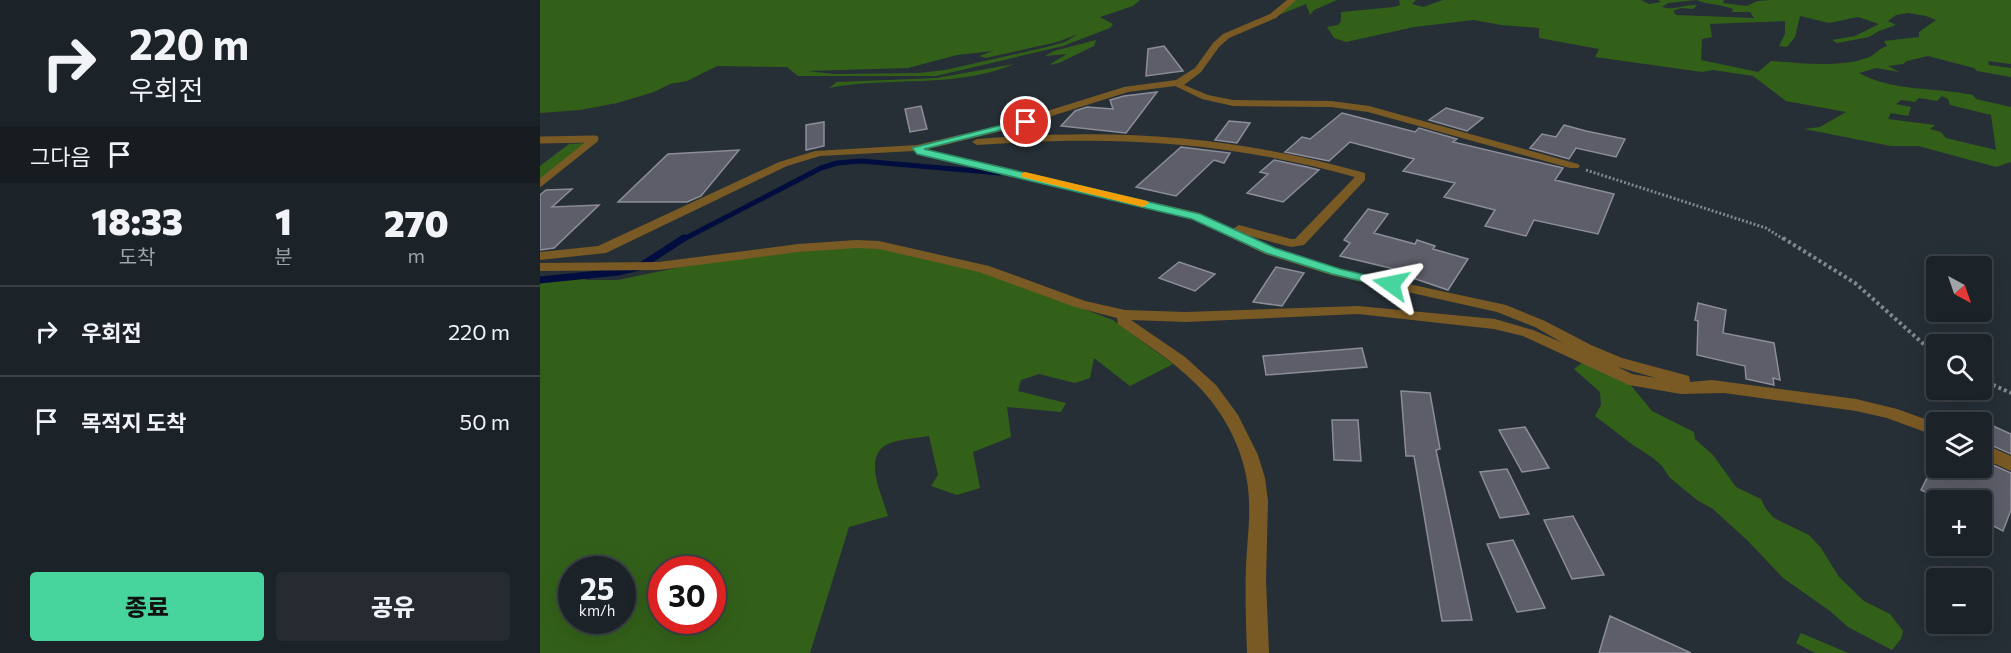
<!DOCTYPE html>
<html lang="ko">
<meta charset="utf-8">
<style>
body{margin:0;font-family:Commissioner,"Noto Sans KR",sans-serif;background:#252b30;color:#f1f3f6;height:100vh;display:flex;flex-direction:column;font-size:22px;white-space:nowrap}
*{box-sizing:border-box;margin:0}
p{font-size:20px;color:#a0a4a8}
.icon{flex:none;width:33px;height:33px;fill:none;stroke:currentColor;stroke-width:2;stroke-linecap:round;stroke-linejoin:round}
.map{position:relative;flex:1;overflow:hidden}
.drawer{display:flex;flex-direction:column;background:#1c2328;width:540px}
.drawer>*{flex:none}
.top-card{background:#1c2328;color:#f1f3f6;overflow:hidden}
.needle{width:39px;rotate:140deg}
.tools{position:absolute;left:1386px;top:256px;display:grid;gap:12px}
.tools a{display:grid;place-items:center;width:66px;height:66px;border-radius:6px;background:#1c2328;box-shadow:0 6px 24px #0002,0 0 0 2px #3a4045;font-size:30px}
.speed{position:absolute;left:18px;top:556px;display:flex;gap:12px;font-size:30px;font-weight:700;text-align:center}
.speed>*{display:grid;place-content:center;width:78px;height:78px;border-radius:50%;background:#1c2328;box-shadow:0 6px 24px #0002,0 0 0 2px #3a4045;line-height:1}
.speed small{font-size:15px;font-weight:400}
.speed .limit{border:9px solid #d22;background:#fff;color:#111}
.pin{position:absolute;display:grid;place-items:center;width:51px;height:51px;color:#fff;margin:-26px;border:3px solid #fff;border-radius:50%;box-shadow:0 2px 6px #0007}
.me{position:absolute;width:66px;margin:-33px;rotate:282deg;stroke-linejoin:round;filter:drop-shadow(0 0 4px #0008)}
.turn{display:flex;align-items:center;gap:21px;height:126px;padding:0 30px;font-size:27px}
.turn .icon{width:78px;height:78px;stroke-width:2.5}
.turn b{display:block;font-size:42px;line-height:51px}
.then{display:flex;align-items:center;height:57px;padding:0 30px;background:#0003;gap:12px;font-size:22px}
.eta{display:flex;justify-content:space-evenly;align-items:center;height:102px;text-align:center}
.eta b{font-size:36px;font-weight:800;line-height:42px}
.primary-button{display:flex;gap:12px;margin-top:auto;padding:12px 30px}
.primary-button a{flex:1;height:69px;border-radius:6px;background:#48d49d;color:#111;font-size:24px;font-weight:800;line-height:69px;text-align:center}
.primary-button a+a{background:#252b30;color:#f1f3f6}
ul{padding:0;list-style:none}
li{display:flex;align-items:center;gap:18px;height:90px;padding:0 30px;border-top:2px solid #3a4045}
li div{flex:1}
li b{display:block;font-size:22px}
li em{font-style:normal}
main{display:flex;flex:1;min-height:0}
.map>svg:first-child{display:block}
.green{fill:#326019;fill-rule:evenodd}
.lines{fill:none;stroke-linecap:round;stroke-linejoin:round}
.stream-far1{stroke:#000d3e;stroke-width:5}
.stream{stroke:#000d3e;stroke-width:7}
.building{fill:#5e5e6a;stroke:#8d8d99;stroke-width:1.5}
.path-far1{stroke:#80888d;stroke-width:3;stroke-dasharray:2 2;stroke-linecap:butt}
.path{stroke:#80888d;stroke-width:4;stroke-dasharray:3 3;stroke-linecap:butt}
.lane{stroke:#7a5a24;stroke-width:7}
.street{fill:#7a5a24;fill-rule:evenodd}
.route{fill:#48d49d;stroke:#2f8a66;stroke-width:1.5}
.slow{fill:#f59e0b}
</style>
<main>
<section class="drawer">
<div class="top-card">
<div class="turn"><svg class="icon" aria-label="right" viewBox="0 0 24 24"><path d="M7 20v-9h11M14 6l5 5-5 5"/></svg><div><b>220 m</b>우회전</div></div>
<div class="then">그다음<svg class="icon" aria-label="arrive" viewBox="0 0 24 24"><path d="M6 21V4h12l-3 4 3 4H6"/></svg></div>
</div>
<div class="eta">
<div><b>18:33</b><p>도착</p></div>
<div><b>1</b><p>분</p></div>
<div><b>270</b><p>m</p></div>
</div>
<ul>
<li><svg class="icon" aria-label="right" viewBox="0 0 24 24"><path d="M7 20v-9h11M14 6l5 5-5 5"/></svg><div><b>우회전</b></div><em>220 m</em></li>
<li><svg class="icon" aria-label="arrive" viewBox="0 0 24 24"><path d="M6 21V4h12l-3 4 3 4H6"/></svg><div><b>목적지 도착</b></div><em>50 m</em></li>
</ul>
<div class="primary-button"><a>종료</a><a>공유</a></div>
</section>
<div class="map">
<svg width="1471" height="653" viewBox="0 0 1471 653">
<rect width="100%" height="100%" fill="#262f36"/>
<path class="green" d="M0 0H600L593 6 560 17 573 24 570 28 523 46 396 76H258L247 67 177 66 147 81 130 84 114 92 77 103 40 110 0 113ZM538 34 525 42 507 47 405 70 379 73 294 74 267 71 368 68 417 55 453 51 439 56 446 58 517 42Z
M754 0H797L774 10 770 15 766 4 734 17Z
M859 0H876L872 4 883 7 903 0H1101L1109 4 1121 2 1118 0H1199H1184L1183 3 1207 6 1217 1 1231 0H1471V64L1448 61 1449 65 1471 68V77L1437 71 1434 68 1388 56 1367 61 1363 64 1348 66 1359 72 1336 68 1319 73C1353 92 1396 87 1433 95L1436 99 1471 107V162L1456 167 1378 146H1351L1264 129 1280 127 1306 112 1246 101 1213 76 1173 70 1162 72 1055 57 1059 49 999 38V28L961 25 934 20 874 27 806 42 794 38 787 27 798 25 801 21V12L854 7 860 5ZM1156 0C1168 5 1181 4 1193 9L1192 12H1210L1214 18 1136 15 1133 11 1141 8 1153 9 1157 5C1146 4 1133 11 1122 7L1128 3ZM1368 13 1386 16 1396 20 1379 32V37L1344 41 1347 46C1338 49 1334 56 1327 58 1298 68 1261 63 1231 61L1218 72 1161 60 1162 39 1172 37 1170 24 1245 21V34L1239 46 1247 47 1255 37 1260 16 1289 23 1318 17 1339 24 1315 36 1292 40 1297 43 1329 37 1339 31 1356 25 1348 21 1356 15ZM1402 96 1408 99 1410 105 1451 115 1456 150 1406 138 1401 132 1390 129 1395 125 1348 119 1351 113 1368 116 1371 107 1356 104 1361 100 1375 102 1379 98 1397 101Z
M556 40 554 46 519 63 509 65 527 54 505 56 514 51Z
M474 64C415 89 350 76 289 88L297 82 397 78Z
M47 143 0 180V166L29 144Z
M316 247 344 249 442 271 573 320 633 364 590 386 554 358 550 378 535 383 499 374 481 380 478 391 526 403 521 412 467 407 471 437 433 452 440 488 417 495 391 486 398 475 389 436C377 438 359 439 348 444 322 456 342 495 348 516L309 527 270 653H0V282L43 278 46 280H78L150 265 216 255ZM32 570H82V621H32ZM122 570H172V621H122Z
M1042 363 1089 383 1112 411 1154 432 1155 439 1173 455 1196 487 1221 499 1226 509 1234 518 1269 535 1281 548 1299 577 1324 601 1350 614 1363 631 1361 639 1352 650 1308 627 1290 611 1243 578 1208 541 1173 509 1157 500 1130 478 1122 466 1113 458 1093 445 1055 416 1061 405 1060 392 1034 369Z
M1261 633 1308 653H1275L1256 643Z"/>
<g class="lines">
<path class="stream-far1" d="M142 240 281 168 297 163 321 161 460 173"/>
<path class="stream" d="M0 280 78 272 99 267 144 238"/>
</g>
<path class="building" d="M624 46 643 71 606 76 608 49Z
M617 92 586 133 521 126 535 111 547 107 573 109 570 100 584 96Z
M381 106 387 129 370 132 365 109Z
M906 108 943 118 927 131 889 120Z
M802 113 875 132 879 128 917 139 913 142 1023 168 1015 180 1074 194 1058 234 994 220 986 236 945 226 955 210 904 197 915 183 863 171 874 159 810 142 789 161 745 152 762 137 770 139Z
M689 121 710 123 697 143 675 140Z
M284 122V146L266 150V125Z
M1024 125 1046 131 1085 139 1076 157 1036 148 1029 159 990 148 1002 134 1016 137Z
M641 147 690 153 684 163 674 160 636 196 596 187Z
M199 150 161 196 147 202H78L128 154Z
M734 160 767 167 779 170 743 202 707 193 728 174 720 172Z
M32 189 12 207 59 205 14 248 0 250V195L6 190Z
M828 209 848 214 834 233 875 244 877 240 895 246 893 249 928 259 908 290 852 271 854 269 800 256 810 243 804 240Z
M639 262 675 274 655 291 619 278Z
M736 267 764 273 742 306 713 302Z
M1158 303 1186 310 1183 333 1234 343 1240 380 1233 378 1234 385 1206 379 1205 366 1157 355 1158 321 1155 320Z
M822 348 827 367 726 375 723 356Z
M861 391 890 393 900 449 896 450 932 620 902 621 874 456H866Z
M792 420H818L821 461 794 460Z
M1442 421 1471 434V454L1442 441Z
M985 427 1009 468 982 472 959 430Z
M1442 460 1471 473V510L1463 531 1442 520V501H1403L1381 490 1392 468H1442Z
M967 469 989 514 960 518 940 472Z
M1033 516 1064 575 1032 579 1004 520Z
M973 540 1005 608 977 612 947 544Z
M1070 616 1151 653H1059Z"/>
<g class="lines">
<path class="path-far1" d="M1046 170 1226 228 1245 240"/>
<path class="path" d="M1243 238 1315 283 1396 355
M1442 380 1471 393"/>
<path class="lane" d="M0 140 55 139 0 183"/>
<path class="street" d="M747 0H756L736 18 689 38 679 47 661 72 644 85 668 95 693 100 791 101 829 106 1038 164 1040 166 1038 168H1030L828 112 791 107 693 106 662 99 635 86 588 92 474 128 384 150 660 213 693 229 699 225 751 239H755L815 177C686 141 571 135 437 145L432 142 437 139C577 128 689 135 825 173V180L764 245 751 247 706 235 735 248 799 269 966 305 1005 321 1051 345 1082 358 1149 376 1150 382 1172 380 1316 399 1357 409 1396 423V436L1347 418 1316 411 1184 393 1141 394 1089 385 983 336 954 329 818 314 646 322 591 320 645 357 676 385 698 415 718 455 725 478 728 501 726 580 729 653H707C706 624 705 595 706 566 707 544 710 523 709 501 708 457 686 413 655 383 632 360 604 343 578 324L577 318 535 307 439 272 339 249 316 248 258 252 119 270 0 271V263L119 262 258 244 316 240 339 241 449 266 545 301 585 310 646 312 818 306 955 319 993 330 1023 343 995 327 957 312 791 275 725 254 652 219 380 155 374 151 280 156 247 166 66 253 0 260V252L58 246 239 162 275 151 377 145 466 124 584 87 636 80 655 68 673 43 683 34 730 14ZM1078 367 1116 378 1092 374Z
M1442 443 1471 456V471L1442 458Z"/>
</g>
<path class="route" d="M486 119 489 120V123L384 149 660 214 735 248 800 269 855 282 857 284 851 288 792 274 726 253 652 219 377 154 372 148Z"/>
<path class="slow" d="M485 172 607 201 609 203 603 207 482 177V173Z"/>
</svg>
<div class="tools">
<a><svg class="needle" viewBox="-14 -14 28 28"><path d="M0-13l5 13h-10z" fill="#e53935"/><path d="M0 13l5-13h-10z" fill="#a0a4a8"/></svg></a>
<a><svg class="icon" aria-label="search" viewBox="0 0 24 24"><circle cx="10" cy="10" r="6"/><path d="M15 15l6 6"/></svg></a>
<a><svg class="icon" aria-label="layers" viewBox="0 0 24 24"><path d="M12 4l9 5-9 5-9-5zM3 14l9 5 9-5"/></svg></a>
<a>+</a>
<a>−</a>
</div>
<div class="speed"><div>25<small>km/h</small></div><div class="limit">30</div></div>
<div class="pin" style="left:486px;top:122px;background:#d93025"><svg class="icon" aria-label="arrive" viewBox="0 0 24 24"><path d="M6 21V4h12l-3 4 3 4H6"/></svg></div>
<svg class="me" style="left:851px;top:284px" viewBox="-20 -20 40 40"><path d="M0-17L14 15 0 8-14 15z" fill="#48d49d" stroke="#fff" stroke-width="4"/></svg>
</div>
</main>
